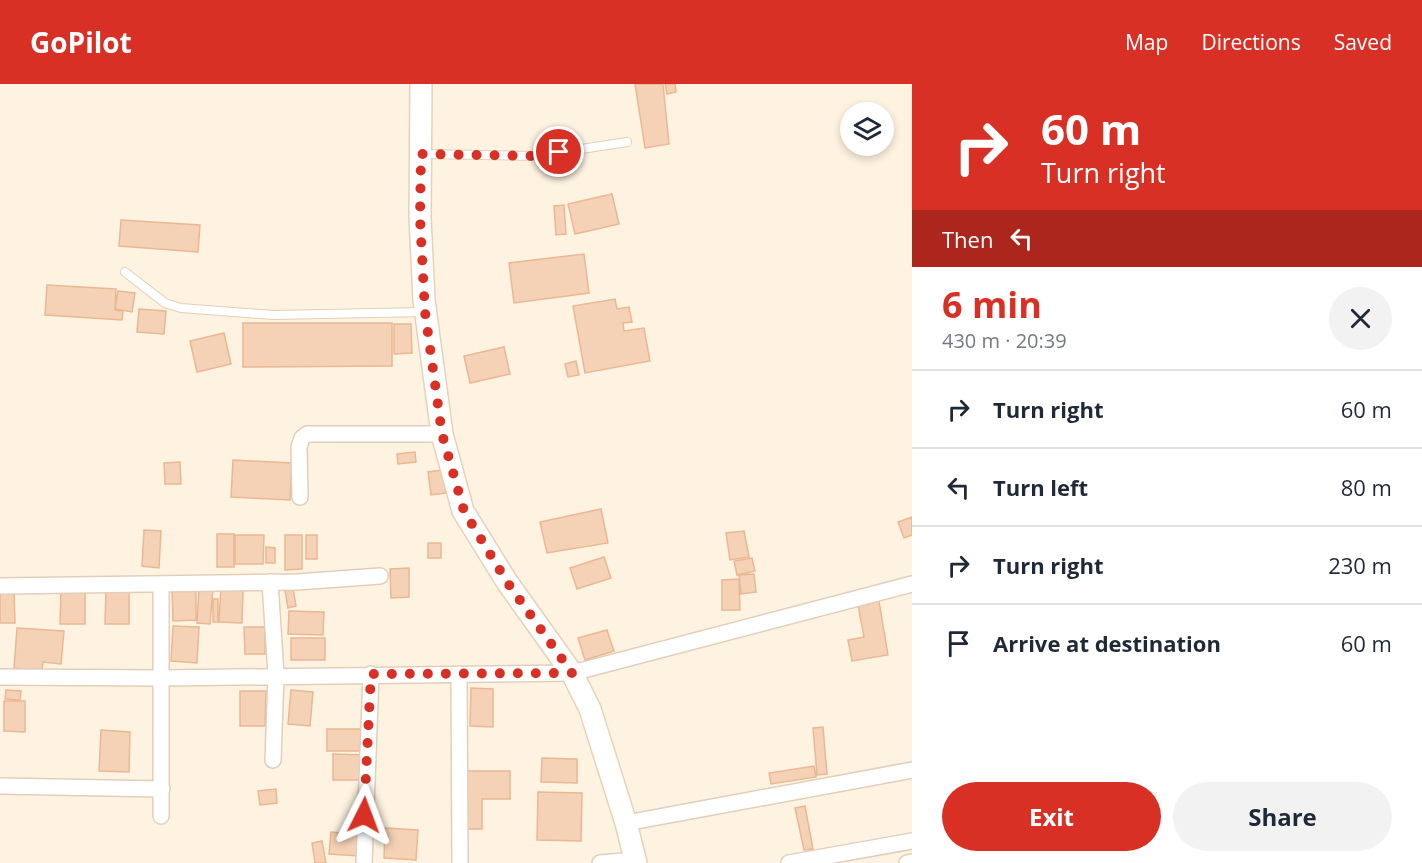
<!DOCTYPE html>
<meta charset="utf-8">
<style>
body{margin:0;font-family:"Open Sans",sans-serif;background:#f2f2f3;color:#1f2937;height:100vh;display:flex;flex-direction:column;font-size:22px;white-space:nowrap}
*{box-sizing:border-box;margin:0}
p{font-size:20px;color:#747a83}
.icon{flex:none;width:33px;height:33px;fill:none;stroke:currentColor;stroke-width:2;stroke-linecap:round;stroke-linejoin:round}
.map{position:relative;flex:1;overflow:hidden}
.details{display:flex;flex-direction:column;background:#fff;width:510px}
.details>*{flex:none}
.guide{background:#d93025;color:#fff;overflow:hidden}
.fabs{position:absolute;left:840px;top:18px;display:grid;gap:12px}
.fabs a{display:grid;place-items:center;width:54px;height:54px;border-radius:50%;background:#fff;box-shadow:0 3px 9px #0003;font-size:30px}
.pin{position:absolute;display:grid;place-items:center;width:51px;height:51px;color:#fff;margin:-26px;border:3px solid #fff;border-radius:50%;box-shadow:0 2px 6px #0007}
.me{position:absolute;width:66px;margin:-33px;rotate:3deg;stroke-linejoin:round;filter:drop-shadow(0 0 4px #0008)}
.turn{display:flex;align-items:center;gap:21px;height:126px;padding:0 30px;font-size:27px}
.turn .icon{width:78px;height:78px;stroke-width:2.5}
.turn b{display:block;font-size:42px;line-height:51px}
.then{display:flex;align-items:center;height:57px;padding:0 30px;background:#0003;gap:12px;font-size:22px}
.round{display:grid;place-items:center;flex:none;width:63px;height:63px;border-radius:32px;background:#f2f2f3}
.overview{display:flex;align-items:center;justify-content:space-between;height:102px;padding:0 30px}
h1{font-size:36px;font-weight:700;line-height:45px;color:#d93025}
.cta{display:flex;gap:12px;margin-top:auto;padding:12px 30px}
.cta a{flex:1;height:69px;border-radius:36px;background:#d93025;color:#fff;font-size:24px;font-weight:700;line-height:69px;text-align:center}
.cta a+a{background:#f2f2f3;color:#1f2937}
ul{padding:0;list-style:none}
li{display:flex;align-items:center;gap:18px;height:78px;padding:0 30px;border-top:2px solid #e0e1e3}
li div{flex:1}
li b{display:block;font-size:22px}
li em{font-style:normal}
header{display:flex;align-items:center;gap:36px;box-sizing:border-box;height:84px;padding:0 30px;background:#d93025;color:#fff}
header strong{font-size:28px}
nav{display:flex;gap:33px;margin-inline-start:auto;font-size:21px}
main{display:flex;flex:1;min-height:0}
.map>svg:first-child{display:block}
.building{fill:#f5d1b5;stroke:#e9b894;stroke-width:1.5}
.lines{fill:none;stroke-linecap:round;stroke-linejoin:round}
.lane-casing{stroke:#e2cfbb;stroke-width:10}
.street-casing{stroke:#e2cfbb;stroke-width:18}
.secondary-casing{stroke:#e8d1b8;stroke-width:24}
.lane{stroke:#fff;stroke-width:8}
.street{stroke:#fff;stroke-width:15}
.secondary{stroke:#fff;stroke-width:21}
.route{stroke:#d93025;stroke-width:10;stroke-dasharray:0 18}
</style>
<header>
<strong>GoPilot</strong>
<nav><a>Map</a><a>Directions</a><a>Saved</a></nav>
</header>
<main>
<div class="map">
<svg width="912" height="779" viewBox="0 0 912 779">
<rect width="100%" height="100%" fill="#fef3e0"/>
<path class="building" d="M635 0H663L669 60 645 64Z
M665 0H675L676 8 667 10Z
M612 110 619 140 575 150 568 120Z
M564 121 566 150 556 151 554 122Z
M121 136 200 141 198 168 119 162Z
M584 170 589 209 514 219 509 179Z
M47 201 116 205 115 226 123 227 122 236 45 231Z
M118 207 135 209 132 228 115 225Z
M615 215 617 225 629 223 632 238 623 239 624 247 644 244 650 277 585 289 573 222Z
M139 225 166 227 164 250 137 248Z
M243 239H392V282L243 283Z
M394 240H411L412 269 394 270Z
M224 249 231 280 197 288 190 257Z
M504 263 510 290 470 299 464 272Z
M576 277 579 291 568 293 565 280Z
M415 368 416 378 398 380 397 370Z
M233 376 292 379 290 416 231 413Z
M180 378 181 400H165L164 379Z
M442 386 446 409 431 411 428 388Z
M601 425 608 459 547 469 540 438Z
M912 433V451L904 454 898 438Z
M144 446 161 447 159 484 142 482Z
M744 447 749 473 730 476 726 449Z
M217 450H234V483H217Z
M235 451H264L263 480H235Z
M285 451H302V485L285 486Z
M306 451H317V475H306Z
M428 459H441V474H428Z
M266 463 275 464V479H266Z
M604 473 611 494 577 505 570 484Z
M752 474 755 487 737 491 734 477Z
M409 484V513L391 514 390 485Z
M754 490 756 508 741 510 739 491Z
M739 495 740 526H722V496Z
M221 503 243 505 242 539 219 538Z
M61 504 85 505V540H60Z
M106 504 129 505V540H105Z
M172 504H196V536L173 537Z
M199 504 213 505 210 540 197 539Z
M293 504 296 522 288 524 285 506Z
M0 506H14L15 539H0Z
M213 515H218V538H213Z
M879 517 888 571 852 577 848 556 864 553 858 521Z
M289 527 324 528 323 551 288 550Z
M173 542 199 543 197 579 171 577Z
M244 543H265V570H245Z
M17 544 64 547 61 580 43 578 42 586 14 584Z
M607 546 614 567 585 576 578 554Z
M291 554H325V576H291Z
M471 604 493 605V643L470 642Z
M6 606 21 607 20 616 5 615Z
M291 606 313 608 310 642 288 640Z
M240 607H266L265 642H240Z
M4 617H25V648L4 647Z
M823 643 827 690 817 691 813 644Z
M327 645H363V667H327Z
M101 646 130 648 129 688 99 687Z
M333 670 364 671V696H333Z
M542 674 577 675V699L541 698Z
M814 682 816 693 771 700 769 689Z
M465 687H510V715H482V745H465Z
M276 705 277 719 260 721 258 707Z
M538 708 582 709 581 757 537 756Z
M805 722 813 765 804 766 795 724Z
M385 744 418 746 416 776 384 774Z
M331 748 361 751 360 772 329 770Z
M322 757 326 779H315L312 759Z"/>
<g class="lines">
<defs>
<path id="lane" d="M422 70 536 72 627 58
M125 188 165 219 181 224 274 231 424 228"/>
<path id="street" d="M300 413 299 363 302 354 307 350H442
M270 498 276 591 273 676
M0 502 297 498 380 492
M459 590 460 779
M0 593 162 594 572 589 912 500
M0 702 162 705
M161 732V500
M626 739 912 686
M364 779 371 590
M600 779 635 776
M789 779 912 757
M907 779 912 778"/>
<path id="secondary" d="M421 0 420 134 424 216 442 350 463 427 507 498 572 589 590 625 626 739 636 779"/>
</defs>
<use href="#lane" class="lane-casing"/>
<use href="#street" class="street-casing"/>
<use href="#secondary" class="secondary-casing"/>
<use href="#lane" class="lane"/>
<use href="#street" class="street"/>
<use href="#secondary" class="secondary"/>
</g>
<g class="lines">
<path class="route" d="M364 731 371 590 572 589 507 498 464 427 442 350 425 228 420 134 421 70 536 72 559 68"/>
</g>
</svg>
<div class="fabs">
<a><svg class="icon" aria-label="layers" viewBox="0 0 24 24"><path d="M12 4l9 5-9 5-9-5zM3 14l9 5 9-5"/></svg></a>
</div>
<div class="pin" style="left:559px;top:68px;background:#d93025"><svg class="icon" aria-label="arrive" viewBox="0 0 24 24"><path d="M6 21V4h12l-3 4 3 4H6"/></svg></div>
<svg class="me" style="left:364px;top:731px" viewBox="-20 -20 40 40"><path d="M0-17L14 15 0 8-14 15z" fill="#d93025" stroke="#fff" stroke-width="4"/></svg>
</div>
<section class="details">
<div class="guide">
<div class="turn"><svg class="icon" aria-label="right" viewBox="0 0 24 24"><path d="M7 20v-9h11M14 6l5 5-5 5"/></svg><div><b>60 m</b>Turn right</div></div>
<div class="then">Then<svg class="icon" aria-label="left" viewBox="0 0 24 24"><path d="M17 20v-9H6M10 6l-5 5 5 5"/></svg></div>
</div>
<div class="overview"><div><h1>6 min</h1><p>430 m · 20:39</p></div><a class="round"><svg class="icon" aria-label="close" viewBox="0 0 24 24"><path d="M6 6l12 12M18 6L6 18"/></svg></a></div>
<ul>
<li><svg class="icon" aria-label="right" viewBox="0 0 24 24"><path d="M7 20v-9h11M14 6l5 5-5 5"/></svg><div><b>Turn right</b></div><em>60 m</em></li>
<li><svg class="icon" aria-label="left" viewBox="0 0 24 24"><path d="M17 20v-9H6M10 6l-5 5 5 5"/></svg><div><b>Turn left</b></div><em>80 m</em></li>
<li><svg class="icon" aria-label="right" viewBox="0 0 24 24"><path d="M7 20v-9h11M14 6l5 5-5 5"/></svg><div><b>Turn right</b></div><em>230 m</em></li>
<li><svg class="icon" aria-label="arrive" viewBox="0 0 24 24"><path d="M6 21V4h12l-3 4 3 4H6"/></svg><div><b>Arrive at destination</b></div><em>60 m</em></li>
</ul>
<div class="cta"><a>Exit</a><a>Share</a></div>
</section>
</main>
